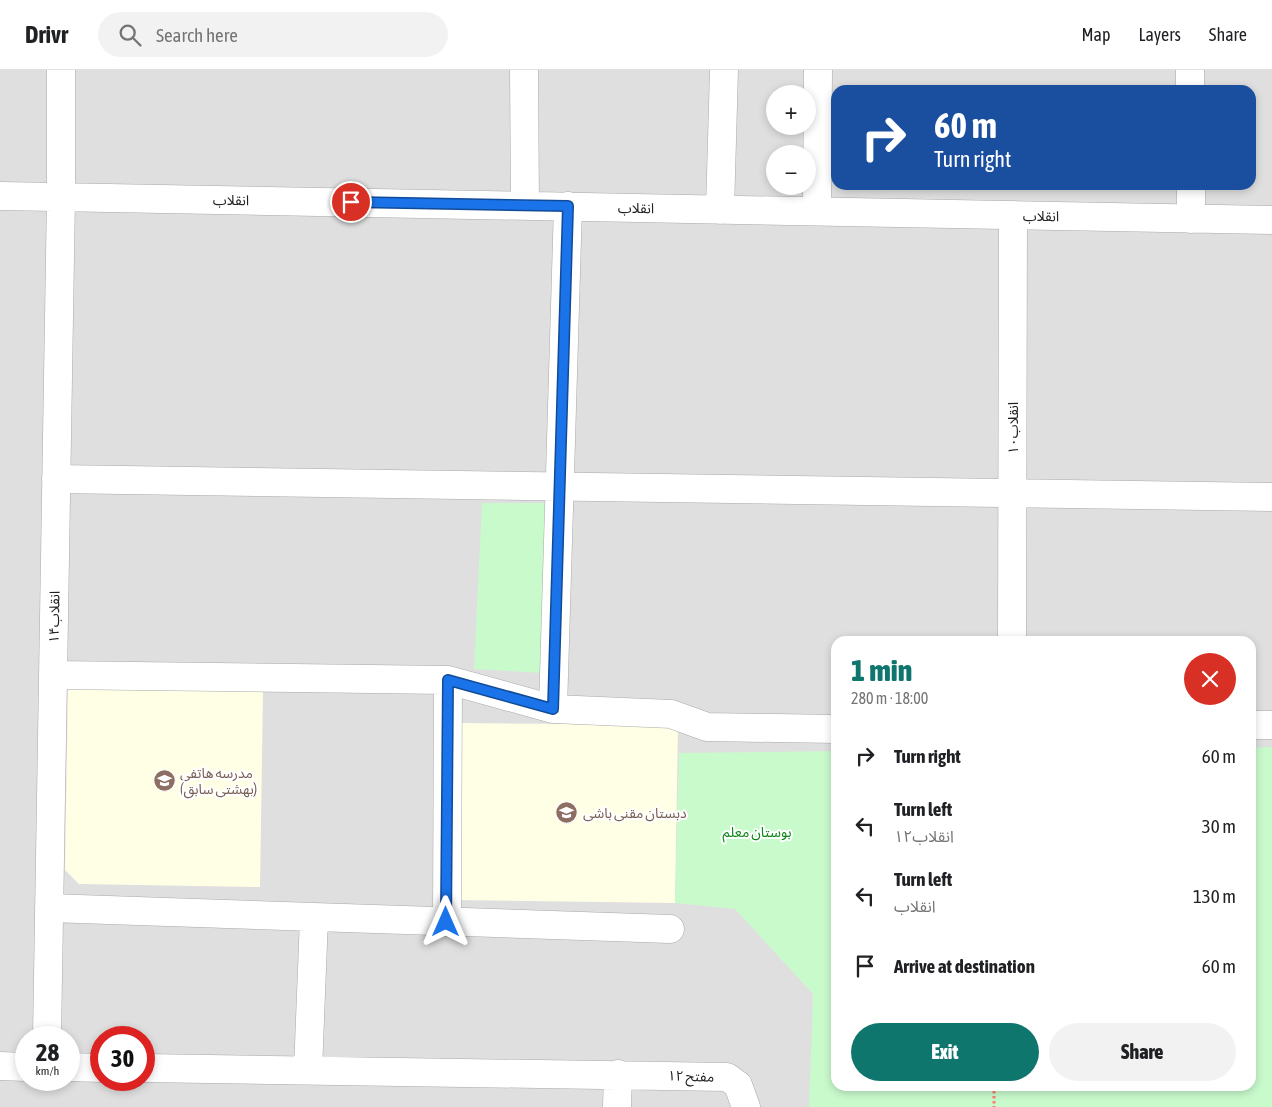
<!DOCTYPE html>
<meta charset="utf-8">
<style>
body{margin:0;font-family:"Asap Condensed","Noto Sans Arabic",sans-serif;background:#f2f2f2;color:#202124;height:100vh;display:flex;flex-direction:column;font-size:19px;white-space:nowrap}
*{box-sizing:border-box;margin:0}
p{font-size:16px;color:#757577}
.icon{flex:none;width:28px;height:28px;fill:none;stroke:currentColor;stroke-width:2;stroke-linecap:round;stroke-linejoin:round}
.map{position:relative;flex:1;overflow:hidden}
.sheet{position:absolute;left:831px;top:566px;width:425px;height:455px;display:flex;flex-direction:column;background:#fff;border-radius:15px;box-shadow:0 2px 8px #0003}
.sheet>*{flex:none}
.hud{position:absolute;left:831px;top:15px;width:425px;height:105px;border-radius:15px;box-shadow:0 2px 8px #0003;background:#1a4fa0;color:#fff;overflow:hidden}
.tools{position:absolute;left:766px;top:15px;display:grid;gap:10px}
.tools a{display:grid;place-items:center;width:50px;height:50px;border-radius:50%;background:#fff;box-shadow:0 2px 8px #0003;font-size:25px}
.speed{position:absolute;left:15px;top:956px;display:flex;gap:10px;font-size:25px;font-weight:700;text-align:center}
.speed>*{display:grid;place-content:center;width:65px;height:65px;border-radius:50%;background:#fff;box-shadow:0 2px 8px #0003;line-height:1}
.speed small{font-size:12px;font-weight:400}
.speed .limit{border:8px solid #d22;background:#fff;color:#111}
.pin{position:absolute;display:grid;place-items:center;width:42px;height:42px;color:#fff;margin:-21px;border:2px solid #fff;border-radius:50%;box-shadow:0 1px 5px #0007}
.me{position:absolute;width:55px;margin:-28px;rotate:0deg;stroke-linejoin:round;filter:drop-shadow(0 0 4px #0008)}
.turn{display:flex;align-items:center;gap:18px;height:105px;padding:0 20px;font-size:22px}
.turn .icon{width:65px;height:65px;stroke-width:2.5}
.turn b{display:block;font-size:35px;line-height:42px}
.round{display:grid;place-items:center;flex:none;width:52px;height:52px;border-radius:26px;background:#f2f2f2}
.overview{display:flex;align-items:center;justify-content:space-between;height:85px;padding:0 20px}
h1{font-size:30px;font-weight:800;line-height:38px;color:#0f766e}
.button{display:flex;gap:10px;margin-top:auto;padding:10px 20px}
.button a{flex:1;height:58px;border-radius:30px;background:#0f766e;color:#fff;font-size:20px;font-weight:800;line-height:58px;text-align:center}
.button a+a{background:#f2f2f2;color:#202124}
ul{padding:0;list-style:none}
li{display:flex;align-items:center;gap:15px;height:70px;padding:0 20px}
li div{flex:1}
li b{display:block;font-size:19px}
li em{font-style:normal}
header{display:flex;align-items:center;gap:30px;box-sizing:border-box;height:70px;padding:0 25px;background:#fff;border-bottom:1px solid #e0e0e0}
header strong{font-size:24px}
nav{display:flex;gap:28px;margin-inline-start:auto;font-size:18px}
.search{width:350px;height:45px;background:#f2f2f2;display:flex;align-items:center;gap:12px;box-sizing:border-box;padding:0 18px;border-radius:28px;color:#757577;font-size:19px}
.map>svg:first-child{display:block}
.residential{fill:#e0dfdf;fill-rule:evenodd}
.education{fill:#ffffe5}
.park{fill:#c8facc}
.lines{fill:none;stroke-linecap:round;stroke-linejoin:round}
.minor-casing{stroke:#a9a9a9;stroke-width:29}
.path{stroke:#fa8072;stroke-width:3;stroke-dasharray:2.5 2.5;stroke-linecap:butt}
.minor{stroke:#fff;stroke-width:28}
.route-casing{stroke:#114b97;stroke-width:12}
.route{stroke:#1a73e8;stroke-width:9}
.labels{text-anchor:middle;stroke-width:4;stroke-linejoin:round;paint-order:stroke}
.street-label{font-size:14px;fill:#222;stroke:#fff}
.education-label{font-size:14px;fill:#785e54;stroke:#fff;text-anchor:start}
.park-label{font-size:14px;fill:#0c8416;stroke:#fff}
</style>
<header>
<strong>Drivr</strong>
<div class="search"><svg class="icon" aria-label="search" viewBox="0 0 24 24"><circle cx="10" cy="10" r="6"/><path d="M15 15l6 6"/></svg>Search here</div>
<nav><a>Map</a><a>Layers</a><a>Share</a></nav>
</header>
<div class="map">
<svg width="1272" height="1037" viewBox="0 0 1272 1037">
<rect width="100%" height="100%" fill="#f2efe9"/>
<path class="residential" d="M0 0H1272V1037H0ZM836 20H1251V115H836ZM775 24H808V56H775ZM775 84H808V116H775ZM836 571H1251V1016H836ZM26 968H69V1010H26ZM101 968H144V1010H101Z"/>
<path class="education" d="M68 618 263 621 260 817 79 814 65 800Z
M458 653 678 655 675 833 455 830Z"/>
<path class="park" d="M482 433H550L543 603 474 599Z
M1272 677V1037H809L813 924 735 839 675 833 679 683 836 681V1016H1251V678Z"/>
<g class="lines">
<defs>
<path id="minor" d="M524 0 525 136
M1190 0V20
M1191 115V149
M0 126 1272 150
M720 140 724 0
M817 141 818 0
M56 409 1272 427
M1012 571 1013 145
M53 605 448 610 553 639 671 644 707 657 836 659
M553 639 568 136
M1251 655H1272
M49 838 670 859
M447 852 448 610
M47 968 61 127V0
M0 996 26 997
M69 997 101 998
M144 998 727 1007 738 1015 746 1037
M308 1000 314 848
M617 1037 618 1004"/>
</defs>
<use href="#minor" class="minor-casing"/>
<path class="path" d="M994 1016V1037"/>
<use href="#minor" class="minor"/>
</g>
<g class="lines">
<defs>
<path id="route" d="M351 132 568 136 553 639 448 610 446 852"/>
</defs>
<use href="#route" class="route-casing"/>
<use href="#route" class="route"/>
</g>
<defs>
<symbol id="school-disc" viewBox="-11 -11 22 22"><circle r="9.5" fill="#8d6e63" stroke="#fff"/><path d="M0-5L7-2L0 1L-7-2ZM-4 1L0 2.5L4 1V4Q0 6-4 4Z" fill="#fff"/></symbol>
</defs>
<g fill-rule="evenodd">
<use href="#school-disc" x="152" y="698" width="25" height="25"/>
<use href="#school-disc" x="554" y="730" width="25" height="25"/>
</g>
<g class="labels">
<g class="street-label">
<text transform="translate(231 130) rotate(1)" y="5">انقلاب</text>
<text transform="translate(636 138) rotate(1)" y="5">انقلاب</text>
<text transform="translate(1041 146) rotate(1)" y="5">انقلاب</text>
<text transform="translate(1013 358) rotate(-90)" y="5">انقلاب۱۰</text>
<text transform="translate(54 547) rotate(-89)" y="5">انقلاب۱۴</text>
<text transform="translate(691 1006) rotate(2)" y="5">مفتح ۱۲</text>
</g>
<g class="education-label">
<text x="180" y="708">مدرسه هاتفی<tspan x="180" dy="16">(بهشتی سابق)</tspan></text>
<text x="583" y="748">دبستان مقنی باشی</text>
</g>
<g class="park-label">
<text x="757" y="767">بوستان معلم</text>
</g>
</g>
</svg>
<div class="tools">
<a>+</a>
<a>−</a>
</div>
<div class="speed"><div>28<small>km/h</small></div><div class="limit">30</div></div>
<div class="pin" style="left:351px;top:132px;background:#d93025"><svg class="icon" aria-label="arrive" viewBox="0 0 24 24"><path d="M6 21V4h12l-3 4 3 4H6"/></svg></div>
<svg class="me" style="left:446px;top:852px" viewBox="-20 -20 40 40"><path d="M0-17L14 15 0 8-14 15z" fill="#1a73e8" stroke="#fff" stroke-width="4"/></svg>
<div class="hud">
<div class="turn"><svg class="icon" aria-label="right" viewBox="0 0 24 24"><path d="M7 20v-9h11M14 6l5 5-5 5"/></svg><div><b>60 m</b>Turn right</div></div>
</div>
<section class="sheet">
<div class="overview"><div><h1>1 min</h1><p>280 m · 18:00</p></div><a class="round" style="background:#d93025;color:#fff"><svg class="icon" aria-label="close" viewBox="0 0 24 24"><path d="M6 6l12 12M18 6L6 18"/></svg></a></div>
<ul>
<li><svg class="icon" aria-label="right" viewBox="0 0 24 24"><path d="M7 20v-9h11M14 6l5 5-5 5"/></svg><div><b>Turn right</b></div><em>60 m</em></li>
<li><svg class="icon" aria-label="left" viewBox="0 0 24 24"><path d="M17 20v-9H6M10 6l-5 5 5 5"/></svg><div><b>Turn left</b><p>انقلاب۱۲</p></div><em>30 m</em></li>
<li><svg class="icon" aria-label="left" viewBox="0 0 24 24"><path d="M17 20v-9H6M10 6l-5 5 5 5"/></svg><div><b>Turn left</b><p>انقلاب</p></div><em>130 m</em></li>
<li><svg class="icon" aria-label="arrive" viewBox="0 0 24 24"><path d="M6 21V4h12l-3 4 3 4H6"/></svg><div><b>Arrive at destination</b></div><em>60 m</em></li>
</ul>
<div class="button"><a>Exit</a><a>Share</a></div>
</section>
</div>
